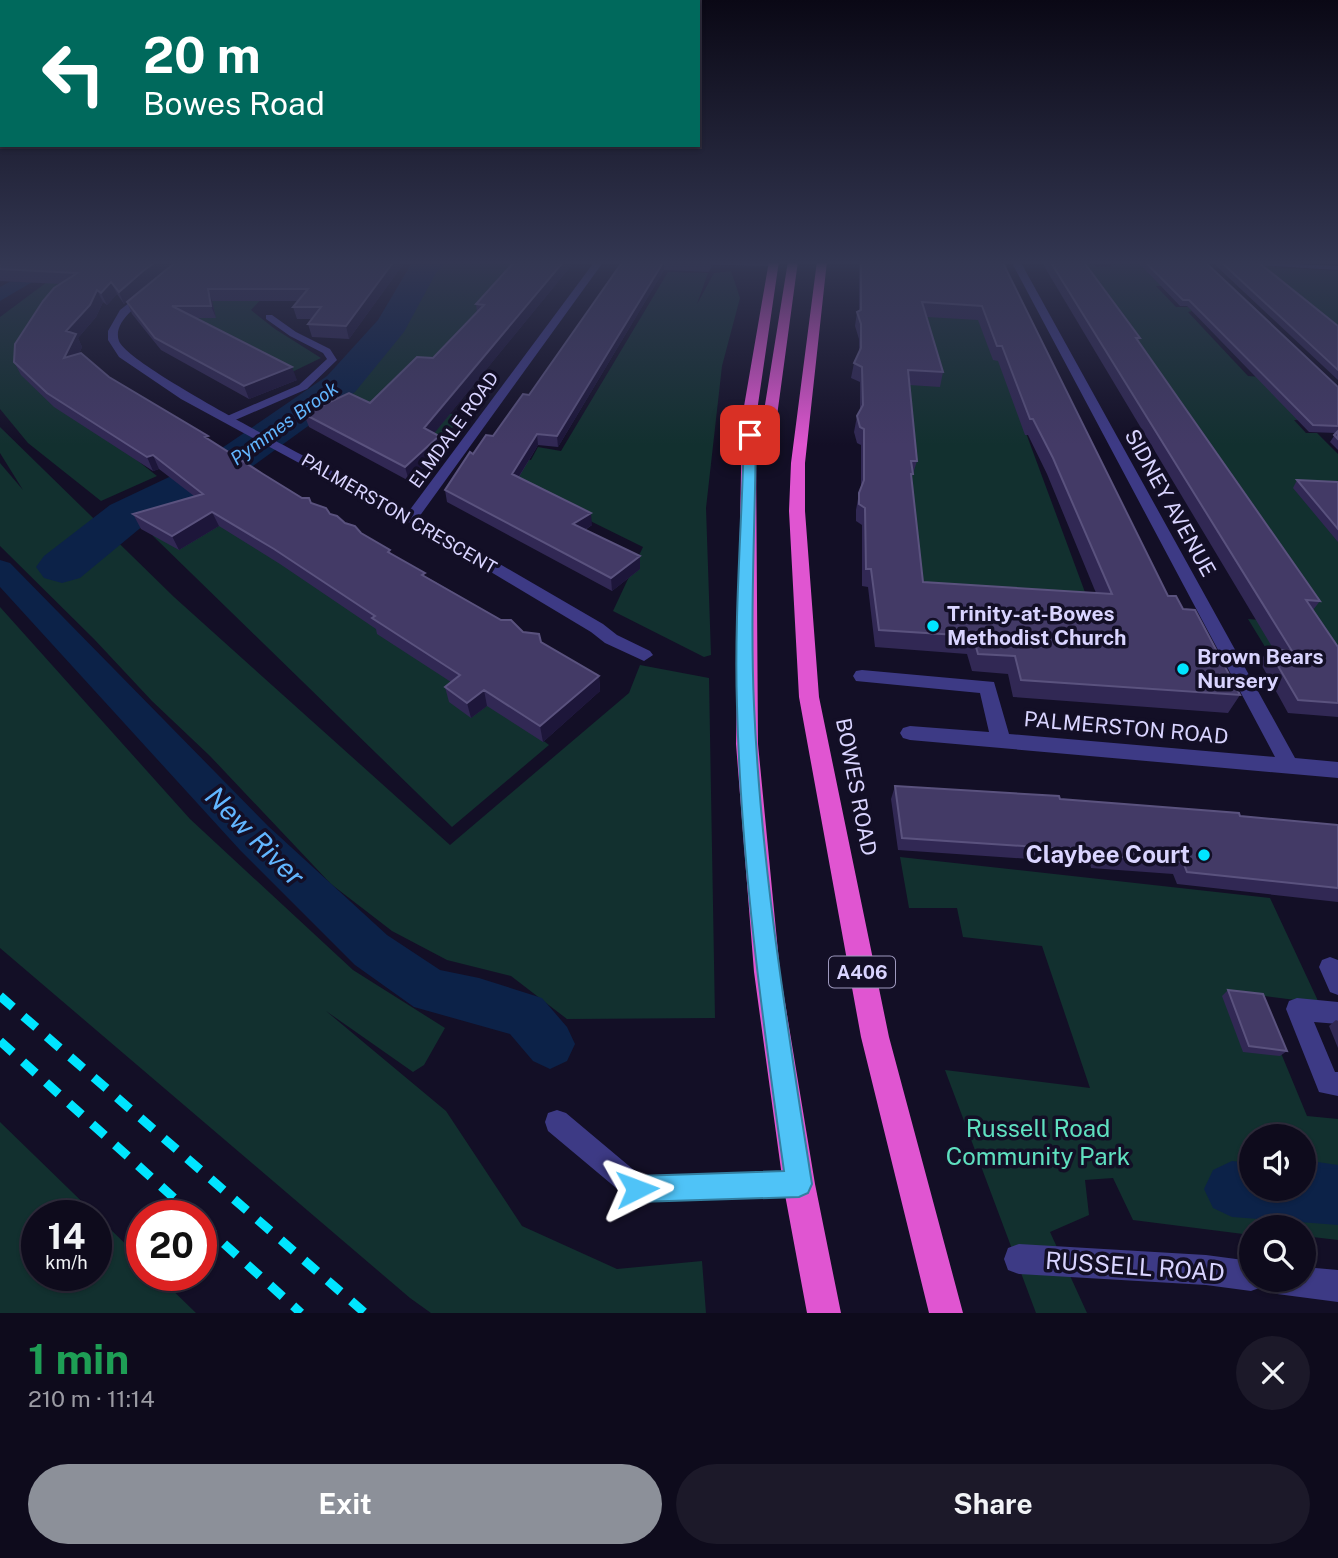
<!DOCTYPE html>
<meta charset="utf-8">
<style>
body{margin:0;font-family:"Public Sans",sans-serif;background:#1c1929;color:#f1f3f6;height:100vh;display:flex;flex-direction:column;font-size:26px;white-space:nowrap}
*{box-sizing:border-box;margin:0}
p{font-size:23px;color:#9b9ba3}
.icon{flex:none;width:38px;height:38px;fill:none;stroke:currentColor;stroke-width:2;stroke-linecap:round;stroke-linejoin:round}
.map{position:relative;height:1313px;overflow:hidden}
.panel{display:flex;flex-direction:column;background:#0e0b1c;flex:1}
.panel>*{flex:none}
.banner{position:absolute;left:0px;top:0px;width:700px;height:147px;box-shadow:0 2px 5px #0004,0 0 0 2px #2e2b3b;background:#00695c;color:#fff;overflow:hidden}
.fabs{position:absolute;left:1239px;top:1124px;display:grid;gap:14px}
.fabs a{display:grid;place-items:center;width:77px;height:77px;border-radius:50%;background:#0e0b1c;box-shadow:0 2px 5px #0004,0 0 0 2px #2e2b3b;font-size:35px}
.speed{position:absolute;left:21px;top:1200px;display:flex;gap:14px;font-size:35px;font-weight:700;text-align:center}
.speed>*{display:grid;place-content:center;width:91px;height:91px;border-radius:50%;background:#0e0b1c;box-shadow:0 2px 5px #0004,0 0 0 2px #2e2b3b;line-height:1}
.speed small{font-size:18px;font-weight:400}
.speed .limit{border:10px solid #d22;background:#fff;color:#111}
.pin{position:absolute;display:grid;place-items:center;width:60px;height:60px;color:#fff;margin:-30px;border-radius:14px;box-shadow:0 4px 10px #0006}
.me{position:absolute;width:77px;margin:-38px;rotate:87deg;stroke-linejoin:round;filter:drop-shadow(0 0 5px #0008)}
.turn{display:flex;align-items:center;gap:24px;height:147px;padding:0 28px;font-size:32px}
.turn .icon{width:91px;height:91px;stroke-width:2.5}
.turn b{display:block;font-size:49px;line-height:60px}
.round{display:grid;place-items:center;flex:none;width:74px;height:74px;border-radius:37px;background:#1c1929}
.summary{display:flex;align-items:center;justify-content:space-between;height:119px;padding:0 28px}
h1{font-size:42px;font-weight:700;line-height:52px;color:#1e9e55}
.button{display:flex;gap:14px;margin-top:auto;padding:14px 28px}
.button a{flex:1;height:80px;border-radius:42px;background:#8c9099;color:#fff;font-size:28px;font-weight:700;line-height:80px;text-align:center}
.button a+a{background:#1c1929;color:#f1f3f6}
.map>svg:first-child{display:block}
.green{fill:#12302f;fill-rule:evenodd}
.water{fill:#0c2248}
.lines{fill:none;stroke-linecap:round;stroke-linejoin:round}
.canal{fill:#0c2248;fill-rule:evenodd}
.river{fill:#0c2248;fill-rule:evenodd}
.service{fill:#3d3a85;fill-rule:evenodd}
.minor{fill:#3d3a85;fill-rule:evenodd}
.trunk{fill:#e055d1;fill-rule:evenodd}
.rail{stroke:#00e5ff;stroke-width:9;stroke-dasharray:17 14;stroke-linecap:butt}
.wall{fill:#312854;fill-rule:evenodd}
.shaded-wall{fill:#1d163a}
.building{fill:#433a66;stroke:#5a527e;stroke-width:2;fill-rule:evenodd}
.route{fill:#4fc3f7;stroke:#337fa1;stroke-width:2}
.poi-dot{fill:#00e5ff;stroke:#130f26;stroke-width:2.5}
.labels{text-anchor:middle;stroke-width:7;stroke-linejoin:round;paint-order:stroke}
.far-street-label{font-size:18px;fill:#d9d4ff;stroke:#130f26}
.far-water-label{font-size:19px;font-style:italic;fill:#62b6ff;stroke:#130f26}
.shield{fill:#130f26;stroke:#9e99be;stroke-width:2}
.shield-label{font-size:19px;font-weight:bold;fill:#d9d4ff}
.street-label{font-size:21px;fill:#d9d4ff;stroke:#130f26}
.poi-label{font-size:21px;font-weight:bold;fill:#d9d4ff;stroke:#130f26;text-anchor:start}
.near-poi-label{font-size:24px;font-weight:bold;fill:#d9d4ff;stroke:#130f26;text-anchor:end}
.near-park-label{font-size:24px;fill:#5fe0c0;stroke:#130f26}
.near-street-label{font-size:24px;fill:#d9d4ff;stroke:#130f26}
.near-water-label{font-size:28px;font-style:italic;fill:#62b6ff;stroke:#130f26}
</style>
<div class="map">
<svg width="1338" height="1313" viewBox="0 0 1338 1313">
<rect width="100%" height="100%" fill="#130f26"/>
<path class="green" d="M80 261 45 327 57 397 157 476 101 501 28 443 0 409V317L51 279Z
M438 261H506L550 265 421 410 460 415 437 454 433 440 337 396C378 363 408 314 430 267Z
M1078 261H1093L1096 267H1112L1109 261H1141L1163 286H1156L1176 307H1188L1192 311 1188 312 1248 376 1262 377 1303 420H1294L1306 433H1317L1338 454V667L1286 681 1248 619 1308 624Z
M1259 266 1338 271V331Z
M731 271 740 298 722 366 706 508 711 655 704 657 613 611 643 547 493 473 483 456 531 460 538 447 561 451 668 272 708 273 697 304 714 273Z
M286 273 251 310 275 329 321 358 290 373 211 334 193 312 220 290Z
M888 299 980 309 1089 603 908 593Z
M0 427 174 597 450 845 629 693 640 665 709 678 715 1018 567 1019 511 976 447 960 392 931 331 884 210 756 152 701 94 639 0 546V463L23 490 0 453Z
M257 522 549 745 452 827 153 536 149 524Z
M0 607 190 819 353 970 445 1028 424 1065 413 1072 326 1011 446 1111 522 1226 617 1269 702 1261 706 1313H431L410 1298 0 948Z
M900 857 1270 898 1319 1003 1257 995 1307 1116 1338 1119V1240L1304 1236V1227H1251V1235L1133 1220 1113 1178 1085 1180 1089 1215 1050 1232 1087 1313H1036L945 1070 1090 1088 1042 946 963 937 957 908H909ZM1251 1136H1304V1188H1251Z
M0 1122 142 1260V1276H158L196 1313H0ZM37 1216H96V1276H37Z"/>
<path class="water" d="M1304 1160 1338 1165V1214L1277 1206 1270 1188H1304Z"/>
<g class="lines">
<path class="canal" d="M47 261H68L0 301V287Z
M0 560 10 563 268 826 387 935 440 970 479 978 542 998 567 1027 575 1044 567 1061 550 1069 533 1061 510 1034 414 1007 355 965 240 850 0 587Z
M1232 1161 1251 1163V1188H1304V1167L1338 1169V1225L1232 1217 1213 1208 1204 1189 1213 1170Z"/>
<path class="river" d="M413 261H447L436 273 404 332 355 392 235 479 144 525 80 578 62 583 44 578 36 567 44 556 110 505 203 461 327 376 378 320Z"/>
<path class="service" d="M603 261H647V262L643 264Z
M686 261 774 262 778 264 774 266 690 264Z
M1220 261 1338 266V270L1224 263Z
M266 315H272L296 332 330 349 337 360 307 389 233 421H225V417L299 385 327 359 323 353 290 336 266 319Z
M1330 957 1338 960V995L1330 992 1319 967 1322 960Z
M1297 998 1338 1002V1024L1314 1022 1335 1072H1338V1096L1319 1092 1286 1009 1289 1001Z
M557 1110 566 1113 641 1176 799 1171 808 1175 812 1184 808 1193 799 1197 637 1202 628 1198 548 1131 545 1122 548 1113Z"/>
<path class="minor" d="M595 261H604L419 517 603 624 617 635 650 651 653 655 644 661 605 643 591 632 406 521 181 399 119 357 108 340V331L120 310 144 291H150V295C139 305 112 322 119 341 130 370 367 488 409 511Z
M1011 261H1020L1295 758 1338 762V778L910 740 903 738 900 733 903 728 910 726 989 732 980 693 856 681 853 676 856 671 862 670 994 682 1009 734 1275 757Z
M1019 1244 1206 1255 1251 1261V1279H1304V1267L1338 1270V1302L1277 1294 1266 1290 1263 1283 1262 1287 1251 1291 1206 1285 1019 1274 1008 1270 1004 1259 1008 1248Z"/>
<path class="trunk" d="M769 261H779L756 418V440L760 436 788 261H798L774 438 756 454 758 744 780 972 815 1184 841 1313H807L783 1184 754 972 736 744 742 418Z
M817 261H827L805 463V511L819 697 889 1037 963 1313H929L861 1037 799 697 789 511 791 463Z"/>
<path class="rail" d="M0 996 365 1313
M0 1041 194 1216
M201 1223 301 1313"/>
</g>
<path class="wall" d="M0 261H418L415 264 404 263 349 339 312 337 308 324 312 319H297L293 307 298 301H212L216 318H196L297 380 249 399 161 350 132 314 127 302 168 269 148 283 124 304 117 294 107 305 103 302 96 317 78 338 82 347 79 354 109 377 263 474 361 533 425 576 599 676 600 691 543 742 487 706 471 718 449 702 445 687 451 682 377 634 376 629 280 564 219 526 179 550 141 529 133 514 194 496 159 469 153 471 54 407 21 375 14 362 61 284 0 281Z
M515 261H575L434 433 442 450 409 481 309 427 304 414 370 403 433 358 477 312 476 304Z
M623 261H711V267L709 272 664 270 558 447 538 445 519 477 592 525 585 530 640 556V569L612 591 447 502 445 490 473 454 493 436 529 395Z
M859 261H1002L1168 596 1183 609 1240 695 1228 713 1013 697 1008 674 972 671 967 654 875 647 868 587 862 586V525L856 521V510L859 493 861 488V445L857 443 854 432 857 416 860 410V382L851 378 854 363 859 352V339L855 326 857 312 859 311ZM927 317 978 320 993 360 998 361 1025 435H1028L1047 474 1096 593 923 582 911 480 917 461 909 385 940 387 943 372Z
M1041 261H1083L1140 338 1139 342 1320 601 1313 610 1338 647V717L1288 713 1260 662 1268 649 1274 650Z
M1137 261H1204L1338 387V450L1330 442 1336 433 1309 432 1187 306H1180Z
M1211 261H1248L1338 326V380Z
M1289 261H1338V263Z
M1297 480 1338 482V542L1293 488Z
M895 786 1060 799 1338 825V902L1177 884 1173 874 1091 868 1090 863 898 850 891 799Z
M1228 990 1287 1051 1280 1056 1243 1052 1222 996Z
M1336 1020 1338 1021V1048L1329 1026Z"/>
<path class="shaded-wall" d="M157 261H179L148 283 124 304 119 292 143 271Z
M394 261H403L404 263 349 339 346 326Z
M564 261H575L427 442 424 428Z
M664 261V270L558 447 557 436Z
M111 282 117 294 107 305 101 293Z
M208 289 212 301 216 318 211 306Z
M97 290 103 302 96 317 78 338 82 347 71 371 64 358 66 331Z
M292 367 297 380 249 399 244 386Z
M537 434 538 445 513 486 512 474Z
M439 436 442 450 409 481 405 467Z
M153 455 159 469 153 471 147 457Z
M212 512 219 526 179 550 172 536Z
M591 513 592 525 574 536 573 524Z
M640 556V569L612 591 611 578Z
M599 676 600 691 543 742 540 726Z
M484 690 487 706 471 718 467 703Z"/>
<path class="building" d="M0 261H157L143 271 119 292 111 282 101 293 97 290 90 305 66 331 76 334 64 358 81 353 109 377 208 436 205 437 263 474 302 498H309L311 503 326 508 330 514 337 516 345 523 355 526 361 533 390 550 388 552 425 573 422 575 501 620H511L523 632 539 634 541 642 599 676 540 726 484 690 467 703 445 687 460 675 372 618 375 616 274 549 212 512 172 536 133 514 203 494 153 455 147 457 47 393 14 362 15 344 43 301 54 288 77 273 0 269Z
M177 261H394L346 326 308 324 321 307H293L308 289H208L211 306H172L292 367 244 386 155 338 127 302Z
M515 261H564L424 428 439 436 405 467 304 414 349 393 370 403 417 357 433 358 484 305 476 304Z
M623 261H664L557 436 537 434 512 474 591 513 573 524 640 556 611 578 445 490 470 452 473 454 486 435 493 436 523 394 529 395Z
M674 261H710V263Z
M861 261H1002L1168 596H1176L1183 609 1195 610 1240 695 1021 680 1015 656 978 654 973 636 879 630 871 569H866L865 508 859 504V493L864 480V429L860 427 857 416 863 405 862 367 854 363 861 348V324L857 312 861 310ZM922 302 982 306 997 346H1002L1030 419H1033L1053 458 1112 594 923 582 911 474H913L911 461H917L908 370 943 372Z
M1050 261H1083L1140 338H1136L1320 601 1306 600 1338 647V703L1298 700 1268 649 1292 651Z
M1144 261H1204L1338 387V426L1313 425 1189 300H1183Z
M1220 261 1258 262 1338 326V370Z
M1338 431V439L1334 435Z
M1297 480 1338 482V529Z
M895 786 1059 796 1060 799 1239 813 1240 816 1338 825V888L1187 872 1183 862 1099 855 1098 851 902 838Z
M1228 990 1263 994 1287 1051 1249 1046Z"/>
<linearGradient id="sky" x2="0" y2="1"><stop stop-color="#0a0815"/><stop offset="0.59" stop-color="#333752"/><stop offset="1" stop-color="#333752" stop-opacity="0"/></linearGradient>
<rect width="1338" height="445" fill="url(#sky)"/>
<path class="route" d="M750 431 756 435C755 525 750 616 754 705 761 866 787 1025 812 1184L808 1193 799 1197 637 1202 627 1199 624 1189 627 1180 637 1176 784 1171C762 1017 741 862 737 706 734 616 742 525 744 435Z"/>
<g class="poi-dot">
<circle cx="933" cy="626" r="7"/>
<circle cx="1183" cy="669" r="7"/>
<circle cx="1204" cy="855" r="7"/>
</g>
<g class="labels">
<g class="far-street-label">
<text transform="translate(454 430) rotate(-54)" y="6">ELMDALE ROAD</text>
<text transform="translate(399 514) rotate(30)" y="6">PALMERSTON CRESCENT</text>
</g>
<g class="far-water-label">
<text transform="translate(284 423) rotate(-36)" y="7">Pymmes Brook</text>
</g>
<rect class="shield" x="829" y="956.5" width="66" height="31" rx="5"/>
<g class="shield-label">
<text x="862" y="979">A406</text>
</g>
<g class="street-label">
<text transform="translate(1170 503) rotate(61)" y="7">SIDNEY AVENUE</text>
<text transform="translate(1126 728) rotate(5)" y="7">PALMERSTON ROAD</text>
<text transform="translate(856 787) rotate(79)" y="7">BOWES ROAD</text>
</g>
<g class="poi-label">
<text x="947" y="621">Trinity-at-Bowes<tspan x="947" dy="24">Methodist Church</tspan></text>
<text x="1197" y="664">Brown Bears<tspan x="1197" dy="24">Nursery</tspan></text>
</g>
<g class="near-poi-label">
<text x="1190" y="863">Claybee Court</text>
</g>
<g class="near-park-label">
<text x="1038" y="1137">Russell Road<tspan x="1038" dy="28">Community Park</tspan></text>
</g>
<g class="near-street-label">
<text transform="translate(1135 1267) rotate(4)" y="8">RUSSELL ROAD</text>
</g>
<g class="near-water-label">
<text transform="translate(255 836) rotate(45)" y="10">New River</text>
</g>
</g>
</svg>
<div class="fabs">
<a><svg class="icon" aria-label="sound" viewBox="0 0 24 24"><path d="M4 9h4l5-4v14l-5-4H4zM17 9q2 3 0 6"/></svg></a>
<a><svg class="icon" aria-label="search" viewBox="0 0 24 24"><circle cx="10" cy="10" r="6"/><path d="M15 15l6 6"/></svg></a>
</div>
<div class="speed"><div>14<small>km/h</small></div><div class="limit">20</div></div>
<div class="pin" style="left:750px;top:435px;background:#d93025"><svg class="icon" aria-label="arrive" viewBox="0 0 24 24"><path d="M6 21V4h12l-3 4 3 4H6"/></svg></div>
<svg class="me" style="left:637px;top:1189px" viewBox="-20 -20 40 40"><path d="M0-17L14 15 0 8-14 15z" fill="#4fc3f7" stroke="#fff" stroke-width="4"/></svg>
<div class="banner">
<div class="turn"><svg class="icon" aria-label="left" viewBox="0 0 24 24"><path d="M17 20v-9H6M10 6l-5 5 5 5"/></svg><div><b>20 m</b>Bowes Road</div></div>
</div>
</div>
<section class="panel">
<div class="summary"><div><h1>1 min</h1><p>210 m · 11:14</p></div><a class="round"><svg class="icon" aria-label="close" viewBox="0 0 24 24"><path d="M6 6l12 12M18 6L6 18"/></svg></a></div>
<div class="button"><a>Exit</a><a>Share</a></div>
</section>
